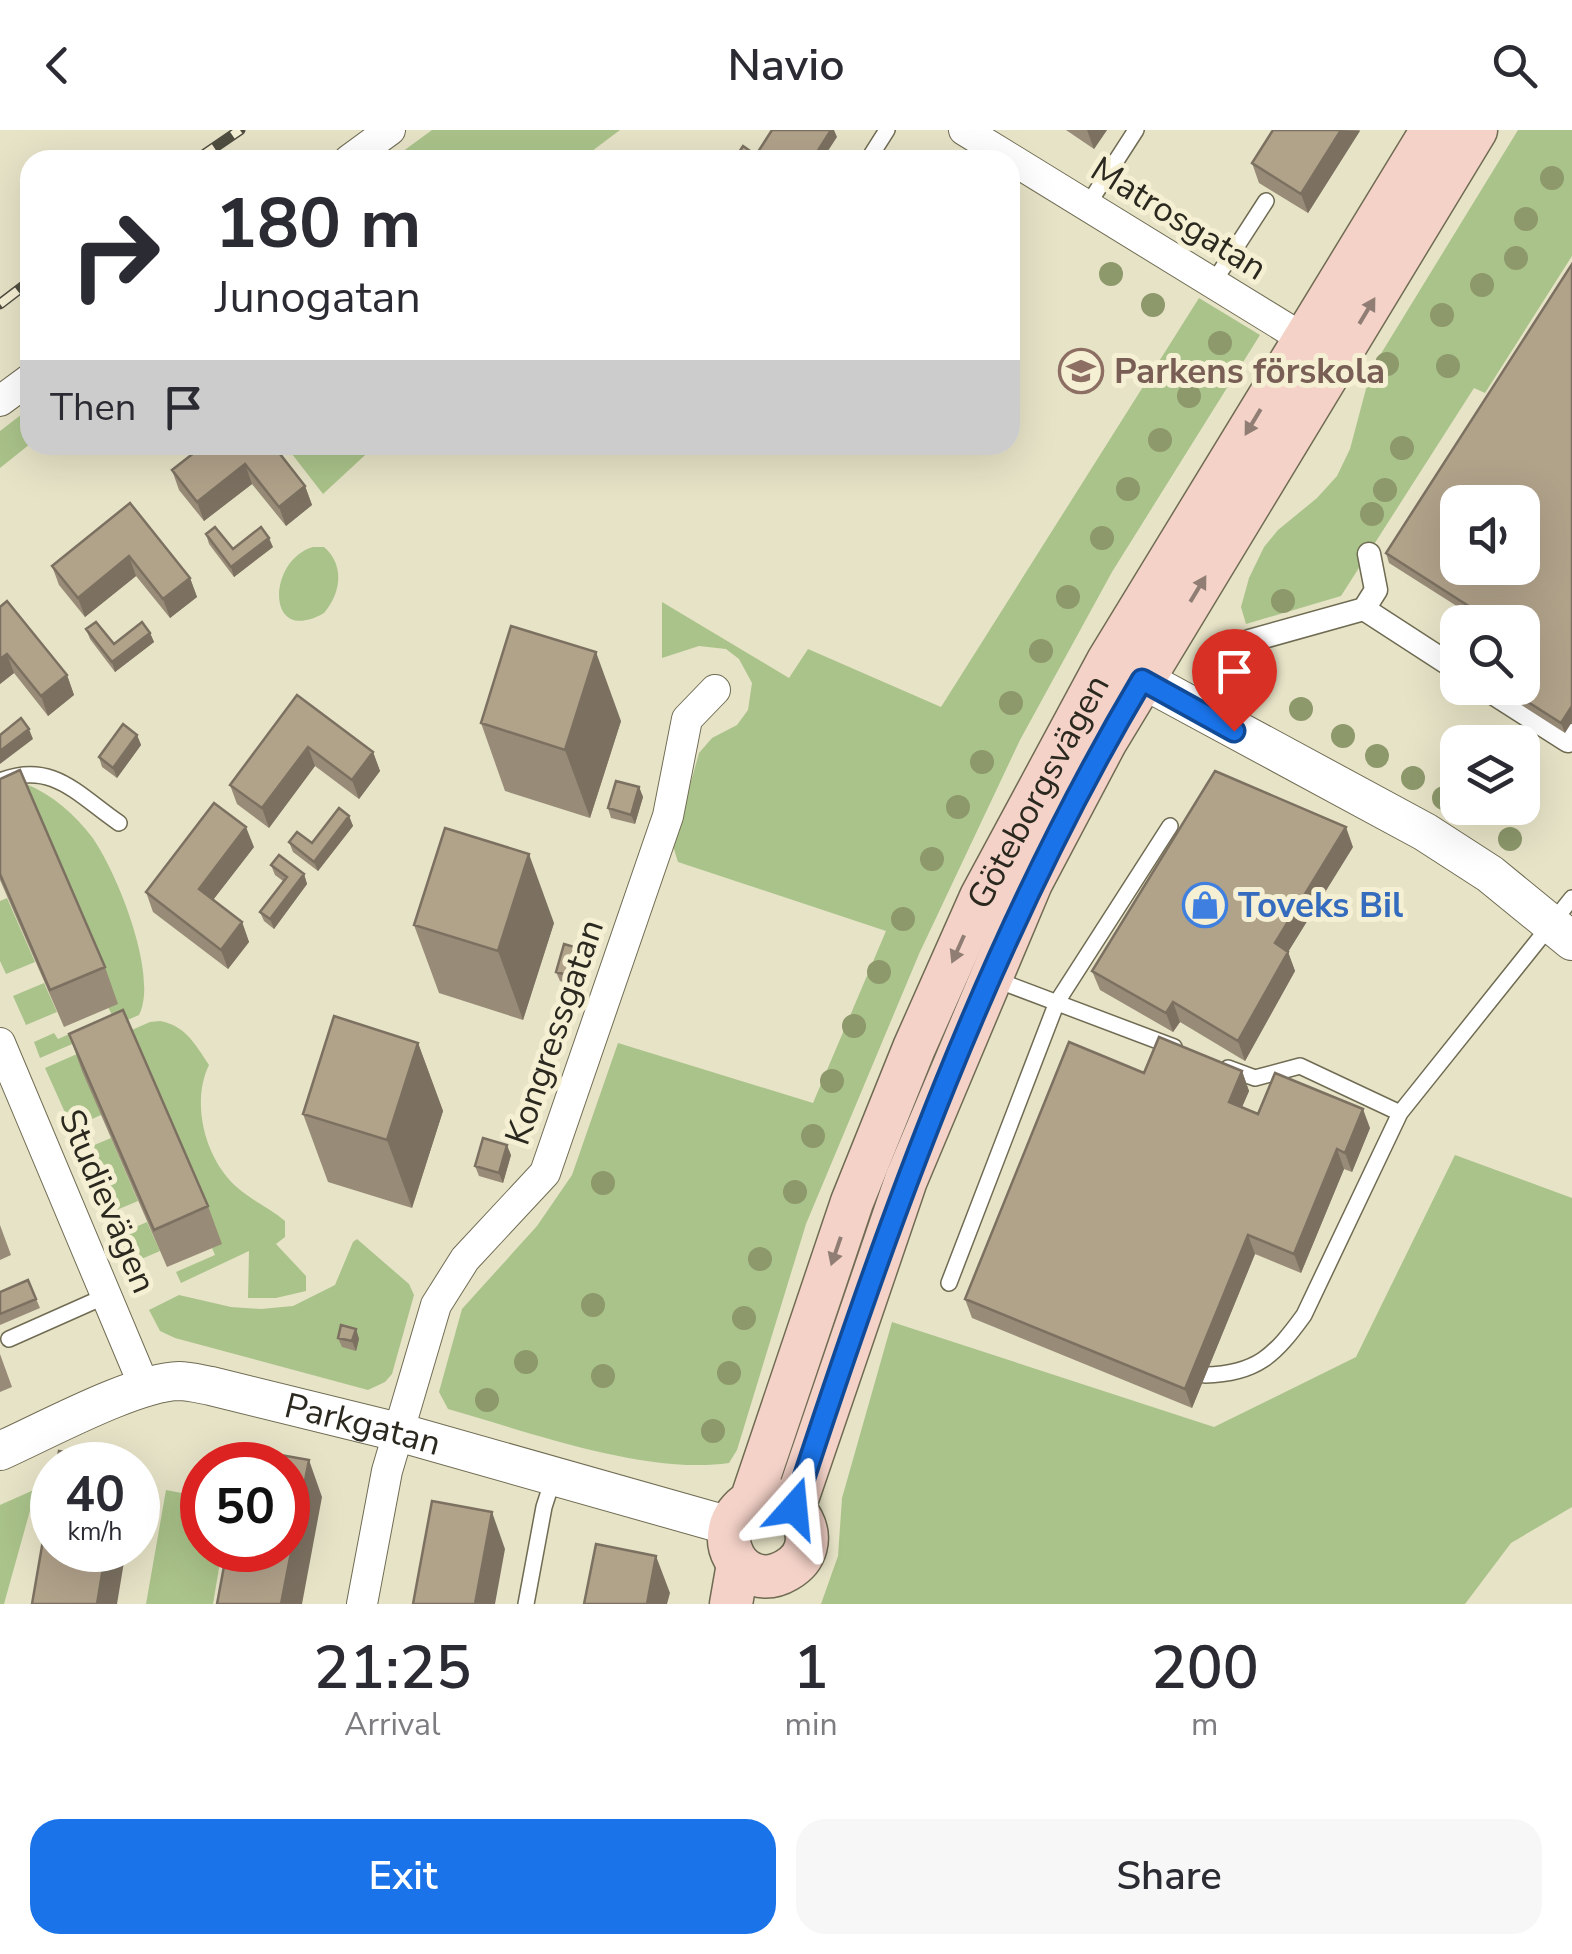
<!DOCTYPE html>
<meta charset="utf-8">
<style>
body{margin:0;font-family:"Nunito Sans",sans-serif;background:#f7f7f7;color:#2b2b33;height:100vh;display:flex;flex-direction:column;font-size:38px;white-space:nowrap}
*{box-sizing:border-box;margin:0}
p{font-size:32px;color:#7c7c81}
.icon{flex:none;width:55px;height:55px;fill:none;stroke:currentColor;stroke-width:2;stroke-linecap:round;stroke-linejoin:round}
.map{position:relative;height:1474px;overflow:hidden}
.side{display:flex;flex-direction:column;background:#fff;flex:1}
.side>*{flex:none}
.top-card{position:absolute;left:20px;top:20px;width:1000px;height:305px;border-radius:30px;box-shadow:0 10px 40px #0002;background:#fff;color:#2b2b33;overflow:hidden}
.controls{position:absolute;left:1440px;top:355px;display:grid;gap:20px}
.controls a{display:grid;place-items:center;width:100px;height:100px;border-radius:20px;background:#fff;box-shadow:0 10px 40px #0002;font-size:50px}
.speed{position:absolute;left:30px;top:1312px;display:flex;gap:20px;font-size:50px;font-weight:700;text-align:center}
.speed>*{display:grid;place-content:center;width:130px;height:130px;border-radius:50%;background:#fff;box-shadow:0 10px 40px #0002;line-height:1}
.speed small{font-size:25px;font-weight:400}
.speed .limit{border:15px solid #d22;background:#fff;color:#111}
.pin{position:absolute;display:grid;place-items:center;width:85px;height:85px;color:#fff;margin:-102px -42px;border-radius:50% 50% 50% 0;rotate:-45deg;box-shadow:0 0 10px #0007}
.pin .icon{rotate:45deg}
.me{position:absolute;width:110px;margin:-55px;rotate:18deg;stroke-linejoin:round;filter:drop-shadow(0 0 8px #0008)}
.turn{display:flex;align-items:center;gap:35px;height:210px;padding:0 30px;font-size:45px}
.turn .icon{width:130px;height:130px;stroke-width:2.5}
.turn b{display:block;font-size:70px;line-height:85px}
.then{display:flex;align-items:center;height:95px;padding:0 30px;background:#0003;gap:20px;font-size:38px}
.eta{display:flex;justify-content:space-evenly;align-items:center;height:170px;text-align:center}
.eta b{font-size:60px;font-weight:600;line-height:70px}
.primary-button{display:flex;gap:20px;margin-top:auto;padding:20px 30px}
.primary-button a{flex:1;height:115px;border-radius:30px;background:#1a73e8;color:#fff;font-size:40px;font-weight:600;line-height:115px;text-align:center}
.primary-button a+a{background:#f7f7f7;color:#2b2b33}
header{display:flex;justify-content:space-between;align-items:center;height:130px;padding:0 30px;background:#fff;font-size:45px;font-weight:600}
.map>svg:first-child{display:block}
.green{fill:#aac38a}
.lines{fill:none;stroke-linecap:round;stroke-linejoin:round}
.service-casing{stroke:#706c53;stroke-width:18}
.pedestrian-casing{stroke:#706c53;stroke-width:25}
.minor-casing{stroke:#706c53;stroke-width:32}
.tertiary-casing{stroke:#706c53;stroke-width:40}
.secondary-casing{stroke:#706c53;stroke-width:45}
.service{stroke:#fff;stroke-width:15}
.pedestrian{stroke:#fff;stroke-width:22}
.minor{stroke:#fff;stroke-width:30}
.tertiary{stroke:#fff;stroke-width:38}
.secondary{stroke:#f4d2c8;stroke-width:42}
.rail-casing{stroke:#504e40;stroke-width:11}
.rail{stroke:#f5f0d4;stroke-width:8;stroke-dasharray:22;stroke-linecap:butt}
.tree{fill:#8d986b}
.wall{fill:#988b77}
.shaded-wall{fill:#7c7161}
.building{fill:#b1a28a;stroke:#7c7161;stroke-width:2.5;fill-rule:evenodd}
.oneway{fill:#907e74}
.route-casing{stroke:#114b97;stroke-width:25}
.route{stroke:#1a73e8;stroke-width:18}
.labels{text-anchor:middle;stroke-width:10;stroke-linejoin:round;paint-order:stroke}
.street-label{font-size:35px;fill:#2b291f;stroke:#f5f0d4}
.education-label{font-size:35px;font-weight:bold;fill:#785e54;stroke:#f5f0d4;text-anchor:start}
.shop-label{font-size:35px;font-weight:bold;fill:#366cbe;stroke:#f5f0d4;text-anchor:start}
</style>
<header><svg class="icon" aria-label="back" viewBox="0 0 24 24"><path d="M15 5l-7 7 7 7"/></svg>Navio<svg class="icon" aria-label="search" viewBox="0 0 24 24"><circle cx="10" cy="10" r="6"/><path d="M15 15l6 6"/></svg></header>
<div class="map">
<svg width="1572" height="1474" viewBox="0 0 1572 1474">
<rect width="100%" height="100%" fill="#e7e3c7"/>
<path class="green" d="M432 0H620L580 30H391Z
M1518 0H1572V126L1485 263 1474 258 1341 466 1246 494 1241 477 1249 448 1264 417 1278 400 1317 368 1337 346 1350 319 1371 240Z
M1199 168 1260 205 1112 442 1020 610 919 824 806 1094 737 1320 729 1333C646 1345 529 1302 448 1279L439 1262 462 1179 537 1096 572 1045 618 913 813 973 886 801 678 732 673 716 699 623 712 608 737 595 748 580 752 553 739 529 726 519 699 516 662 528V472L789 548 808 519 941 577Z
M30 278V314L0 338V301Z
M285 315H376L323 364Z
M313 417H324C345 435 341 463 324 483 265 517 267 430 313 417Z
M26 654C53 665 74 684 92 707 117 742 159 846 139 885L40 928 34 912 54 903 58 909 112 885 0 664Z
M7 768 35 832 6 844 0 831V771Z
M44 853 57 882 26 895 13 866Z
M160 891C186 896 195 914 209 935 190 974 206 1032 239 1059 253 1071 271 1079 285 1091V1107L276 1114 306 1146V1161L276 1168H248L249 1121 181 1153 176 1142 215 1125 212 1118 221 1113 101 985 72 998 45 938 150 892Z
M111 1008 138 1071 107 1084 80 1021Z
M1455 1025 1572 1068V1377L1511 1413 1465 1474H821L838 1426 842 1368 892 1192 1214 1297 1356 1227Z
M147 1092 160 1121 130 1134 117 1105Z
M357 1109 409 1154 414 1165 392 1244 385 1252 368 1260 175 1208 160 1201 149 1180 179 1165 231 1177 261 1179 293 1176 335 1155 353 1112Z
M36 1359 4 1474H0V1375Z
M166 1360 202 1367V1420H222L213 1474H146Z"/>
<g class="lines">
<defs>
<path id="service" d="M868 30 887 0
M1087 76 1136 0
M1213 153 1266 71
M0 651C52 630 78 665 119 693
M994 849 1174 917
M1228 938 1255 948 1300 936 1400 983
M949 1153 1057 872 1170 696
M9 1209 108 1165
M1205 1245C1257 1244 1275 1225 1304 1185L1400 983 1572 768
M526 1474 544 1377 553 1349"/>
<path id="pedestrian" d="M1364 479 1376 460 1369 424
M1249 511 1364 479 1458 540
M1485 558 1568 611 1572 605"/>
<path id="minor" d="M964 0 1304 209
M349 30 390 0
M0 271 30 249
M0 913 145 1258
M362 1474 387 1341 436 1175 465 1129 545 1043 668 686 687 589 715 560"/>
<g id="tertiary">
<path d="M1118 536 1425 702 1490 744 1572 811"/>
<path id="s1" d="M0 1321C43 1302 134 1252 179 1251 189 1251 200 1254 211 1256L398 1302 730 1396"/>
</g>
<g id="secondary">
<path id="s2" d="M751 1371C798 1356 829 1416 787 1440 742 1467 703 1402 751 1371L852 1072 914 918 981 767 1108 531 1432 0"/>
<path d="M794 1378 906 1050 1031 753 1106 611 1476 0"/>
<path d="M731 1474 738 1434"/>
</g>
</defs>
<use href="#service" class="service-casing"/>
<use href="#pedestrian" class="pedestrian-casing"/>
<use href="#minor" class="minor-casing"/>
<use href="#tertiary" class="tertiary-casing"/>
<use href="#secondary" class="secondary-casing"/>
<use href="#service" class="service"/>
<use href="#pedestrian" class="pedestrian"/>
<use href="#minor" class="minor"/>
<use href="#tertiary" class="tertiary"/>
<use href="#secondary" class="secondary"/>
<defs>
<path id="rail" d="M196 30 240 0
M0 174 30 151"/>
</defs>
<use href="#rail" class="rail-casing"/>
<use href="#rail" class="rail"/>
</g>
<g class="tree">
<circle cx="1552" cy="48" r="12"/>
<circle cx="1526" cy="89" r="12"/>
<circle cx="1516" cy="128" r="12"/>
<circle cx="1111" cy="144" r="12"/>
<circle cx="1482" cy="155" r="12"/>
<circle cx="1153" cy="175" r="12"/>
<circle cx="1442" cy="185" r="12"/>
<circle cx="1220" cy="213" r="12"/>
<circle cx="1387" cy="234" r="12"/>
<circle cx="1448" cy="236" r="12"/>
<circle cx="1189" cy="266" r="12"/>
<circle cx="1160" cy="310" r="12"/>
<circle cx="1402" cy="318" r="12"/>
<circle cx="1128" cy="359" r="12"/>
<circle cx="1385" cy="360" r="12"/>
<circle cx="1372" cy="384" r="12"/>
<circle cx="1102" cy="408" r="12"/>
<circle cx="1068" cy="467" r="12"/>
<circle cx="1283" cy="471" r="12"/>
<circle cx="1041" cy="521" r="12"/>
<circle cx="1250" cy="540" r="12"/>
<circle cx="1011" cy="573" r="12"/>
<circle cx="1301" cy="579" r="12"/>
<circle cx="1343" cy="606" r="12"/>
<circle cx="1377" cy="626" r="12"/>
<circle cx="982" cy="632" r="12"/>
<circle cx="1413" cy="648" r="12"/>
<circle cx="1444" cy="668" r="12"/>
<circle cx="958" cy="677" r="12"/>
<circle cx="1510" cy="709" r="12"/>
<circle cx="932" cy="729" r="12"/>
<circle cx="903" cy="789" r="12"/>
<circle cx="879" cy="842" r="12"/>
<circle cx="854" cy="896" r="12"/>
<circle cx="832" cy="951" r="12"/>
<circle cx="813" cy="1006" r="12"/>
<circle cx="603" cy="1053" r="12"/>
<circle cx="795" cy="1062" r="12"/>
<circle cx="760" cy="1129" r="12"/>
<circle cx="593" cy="1175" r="12"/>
<circle cx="744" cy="1188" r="12"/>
<circle cx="526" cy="1232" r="12"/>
<circle cx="729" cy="1243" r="12"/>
<circle cx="603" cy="1246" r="12"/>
<circle cx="487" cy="1270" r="12"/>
<circle cx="713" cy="1301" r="12"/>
</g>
<path class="wall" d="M1066 0H1107L1094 19Z
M1273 0H1360L1308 83 1259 53 1252 33Z
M1572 134 1565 603 1495 558H1522L1474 487 1389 433 1386 423Z
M204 315 305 356 312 375 286 396 252 354 204 391 179 360 172 340Z
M130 373 190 448 197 467 170 488 136 446 85 487 59 455 52 436Z
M206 404 233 419 273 417 234 447 209 414Z
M0 477 67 545 74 565 48 586 14 543 0 554Z
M86 499 114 514 150 503 154 512 115 542 90 509Z
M297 565 373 622 380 641 359 669 315 636 269 698 237 674 230 655Z
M621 591 590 688 505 661 481 593Z
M137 605 141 615 117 648 102 637 99 627Z
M0 649 105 837 118 874 64 897 0 750Z
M639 657 643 667 635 694 611 688 608 678Z
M349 686 353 696 318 741 293 722 289 712 312 713Z
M254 717 213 770 242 792 249 812 228 839 153 782 146 762Z
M1353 717 1288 822 1295 841 1245 931 1180 892 1173 902 1100 860 1092 841Z
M271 735 304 744 307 754 274 799 264 791 260 782 283 751 275 745Z
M554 793 523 890 439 863 414 795Z
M592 830 584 858 560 851 556 842Z
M69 904 208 1076 222 1114 167 1137 82 941Z
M418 913 443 981 412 1078 328 1052 303 984Z
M1242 941 1249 961 1242 977 1258 984 1370 998 1352 1042 1344 1039 1301 1143 1255 1124 1192 1278 972 1188 965 1169 1144 943Z
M511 1025 503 1053 479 1046 475 1036Z
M0 1095 11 1125 0 1130Z
M28 1150 40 1178 0 1195V1162Z
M356 1199 359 1209 356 1221 342 1217 338 1208Z
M0 1224 12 1257 0 1262Z"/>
<path class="shaded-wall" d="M831 0H834L837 7 822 30H812Z
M1087 0H1107L1094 19Z
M1341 0 1360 1 1308 83 1301 64Z
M245 334 252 354 204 391 197 372Z
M305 356 312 375 286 396 279 377Z
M269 408 273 417 234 447 231 437Z
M129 426 136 446 85 487 78 468Z
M190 448 197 467 170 488 163 469Z
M150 503 154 512 115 542 112 532Z
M596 522 621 591 590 688 565 620Z
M7 524 14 543 0 554V529Z
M67 545 74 565 48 586 41 566Z
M1572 576V592L1565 603 1561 593Z
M29 599 33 609 0 634V621Z
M137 605 141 615 117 648 113 638Z
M308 617 315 636 269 698 262 678Z
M373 622 380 641 359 669 352 650Z
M639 657 643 667 635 694 631 685Z
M349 686 353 696 318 741 314 732Z
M246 697 254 717 206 779 199 759Z
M1346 697 1353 717 1288 822 1295 841 1245 931 1238 911 1275 813Z
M529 724 554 793 523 890 498 821Z
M304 744 307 754 274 799 270 789Z
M242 792 249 812 228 839 221 820Z
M588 821 592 830 584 858 580 848Z
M1173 872 1180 892 1173 902 1166 883Z
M418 913 443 981 412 1078 387 1010Z
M1242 941 1249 961 1236 991 1229 972Z
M1363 979 1370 998 1352 1042 1345 1023Z
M507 1015 511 1025 503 1053 499 1043Z
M1337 1019 1344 1039 1301 1143 1294 1124Z
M1248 1105 1255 1124 1192 1278 1185 1259Z
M356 1199 359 1209 356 1221 352 1211Z
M309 1330 322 1367 302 1474H281Z
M492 1382 505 1419 495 1474H475Z
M106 1420H126L117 1474H97Z
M656 1426 670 1463 667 1474H647Z"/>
<path class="building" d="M772 0H831L812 30H734L743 16 756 25Z
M1273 0H1341L1301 64 1252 33Z
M1572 134V576L1561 593 1506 558H1522V492H1471L1478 482 1386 423ZM1458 372H1522V438H1458Z
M204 315H273L305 356 279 377 245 334 197 372 172 340Z
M130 373 190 448 163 469 129 426 78 468 52 436Z
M215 397 233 419 261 397 269 408 231 437 206 404Z
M7 471 67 545 41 566 7 524 0 529V477Z
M96 492 114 514 142 492 150 503 112 532 86 499Z
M511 496 596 522 565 620 481 593Z
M1458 513V526L1452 522Z
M297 565 373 622 352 650 308 617 262 678 230 655Z
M21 588 29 599 0 621V605Z
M123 594 137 605 113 638 99 627Z
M20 640 105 837 50 860 0 744V649Z
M1215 641 1346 697 1275 813 1288 822 1238 911 1173 872 1166 883 1092 841Z
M616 651 639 657 631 685 608 678Z
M214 673 246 697 199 759 242 792 221 820 146 762Z
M339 678 349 686 314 732 289 712 297 702 312 713Z
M445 698 529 724 498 821 414 795Z
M279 725 304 744 270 789 260 782 287 747 271 735Z
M564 814 588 821 580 848 556 842Z
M123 880 208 1076 154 1100 69 904Z
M334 886 418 913 387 1010 303 984Z
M1159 907 1242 941 1229 972 1258 984 1275 943 1363 979 1345 1023 1337 1019 1294 1124 1248 1105 1185 1259 965 1169 1069 912 1144 943Z
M483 1008 507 1015 499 1043 475 1036Z
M28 1150 36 1169 0 1184V1162Z
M341 1195 356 1199 352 1211 338 1208Z
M247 1319 309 1330 281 1474H217L227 1420H288V1335H243Z
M59 1321 122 1332 121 1335H57Z
M52 1358V1420H106L97 1474H32Z
M432 1371 492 1382 475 1474H413Z
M596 1414 656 1426 647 1474H584Z"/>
<defs><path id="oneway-solid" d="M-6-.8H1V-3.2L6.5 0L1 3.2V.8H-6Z" transform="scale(2.5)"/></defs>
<g class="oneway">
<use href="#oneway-solid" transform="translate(1367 181) rotate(-59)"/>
<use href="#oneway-solid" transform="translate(1253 292) rotate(121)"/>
<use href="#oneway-solid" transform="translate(1198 459) rotate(-59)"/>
<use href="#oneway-solid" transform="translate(958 819) rotate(114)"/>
<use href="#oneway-solid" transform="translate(836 1121) rotate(109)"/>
</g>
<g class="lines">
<defs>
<path id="route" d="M794 1378C888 1091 987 811 1142 550L1234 601"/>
</defs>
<use href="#route" class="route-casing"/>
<use href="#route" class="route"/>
</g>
<defs>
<symbol id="school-ring" viewBox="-11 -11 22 22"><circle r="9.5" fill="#f5f0d4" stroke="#8d6e63" stroke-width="1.5"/><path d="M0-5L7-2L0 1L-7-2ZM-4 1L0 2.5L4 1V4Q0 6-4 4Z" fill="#8d6e63"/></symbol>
<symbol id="shop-ring" viewBox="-11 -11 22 22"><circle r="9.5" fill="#f5f0d4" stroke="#3f7fe0" stroke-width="1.5"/><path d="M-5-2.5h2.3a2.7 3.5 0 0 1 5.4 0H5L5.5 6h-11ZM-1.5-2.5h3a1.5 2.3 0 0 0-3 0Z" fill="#3f7fe0"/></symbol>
</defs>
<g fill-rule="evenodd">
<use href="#school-ring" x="1056" y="216" width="50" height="50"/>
<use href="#shop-ring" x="1180" y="750" width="50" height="50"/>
</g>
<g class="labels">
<g class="street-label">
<text transform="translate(1179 88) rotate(32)" y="12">Matrosgatan</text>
<text dy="12" stroke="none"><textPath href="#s2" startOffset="1010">Göteborgsvägen</textPath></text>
<text transform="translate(554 902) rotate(-71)" y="12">Kongressgatan</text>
<text transform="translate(108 1071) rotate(67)" y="12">Studievägen</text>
<text dy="12" stroke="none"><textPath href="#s1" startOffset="382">Parkgatan</textPath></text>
</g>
<g class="education-label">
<text x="1114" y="253">Parkens förskola</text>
</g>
<g class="shop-label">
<text x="1238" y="787">Toveks Bil</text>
</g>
</g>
</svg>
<div class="controls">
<a><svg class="icon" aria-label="sound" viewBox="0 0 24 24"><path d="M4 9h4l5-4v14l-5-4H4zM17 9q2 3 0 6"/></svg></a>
<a><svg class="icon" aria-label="search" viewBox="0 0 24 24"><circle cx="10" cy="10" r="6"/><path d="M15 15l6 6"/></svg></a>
<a><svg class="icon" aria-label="layers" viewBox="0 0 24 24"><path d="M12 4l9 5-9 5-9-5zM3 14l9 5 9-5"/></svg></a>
</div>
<div class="speed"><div>40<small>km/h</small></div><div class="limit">50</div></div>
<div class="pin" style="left:1234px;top:601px;background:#d93025"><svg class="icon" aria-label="arrive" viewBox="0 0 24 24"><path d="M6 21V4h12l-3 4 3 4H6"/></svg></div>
<svg class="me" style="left:794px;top:1378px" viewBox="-20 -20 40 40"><path d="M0-17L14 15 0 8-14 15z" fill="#1a73e8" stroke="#fff" stroke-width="4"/></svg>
<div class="top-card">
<div class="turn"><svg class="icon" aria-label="right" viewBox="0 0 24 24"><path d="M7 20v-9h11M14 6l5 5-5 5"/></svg><div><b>180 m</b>Junogatan</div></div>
<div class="then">Then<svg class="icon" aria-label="arrive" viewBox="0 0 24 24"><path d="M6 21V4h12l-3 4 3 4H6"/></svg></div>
</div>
</div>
<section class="side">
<div class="eta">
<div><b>21:25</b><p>Arrival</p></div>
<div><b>1</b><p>min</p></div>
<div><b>200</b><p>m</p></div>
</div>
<div class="primary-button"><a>Exit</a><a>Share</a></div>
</section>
